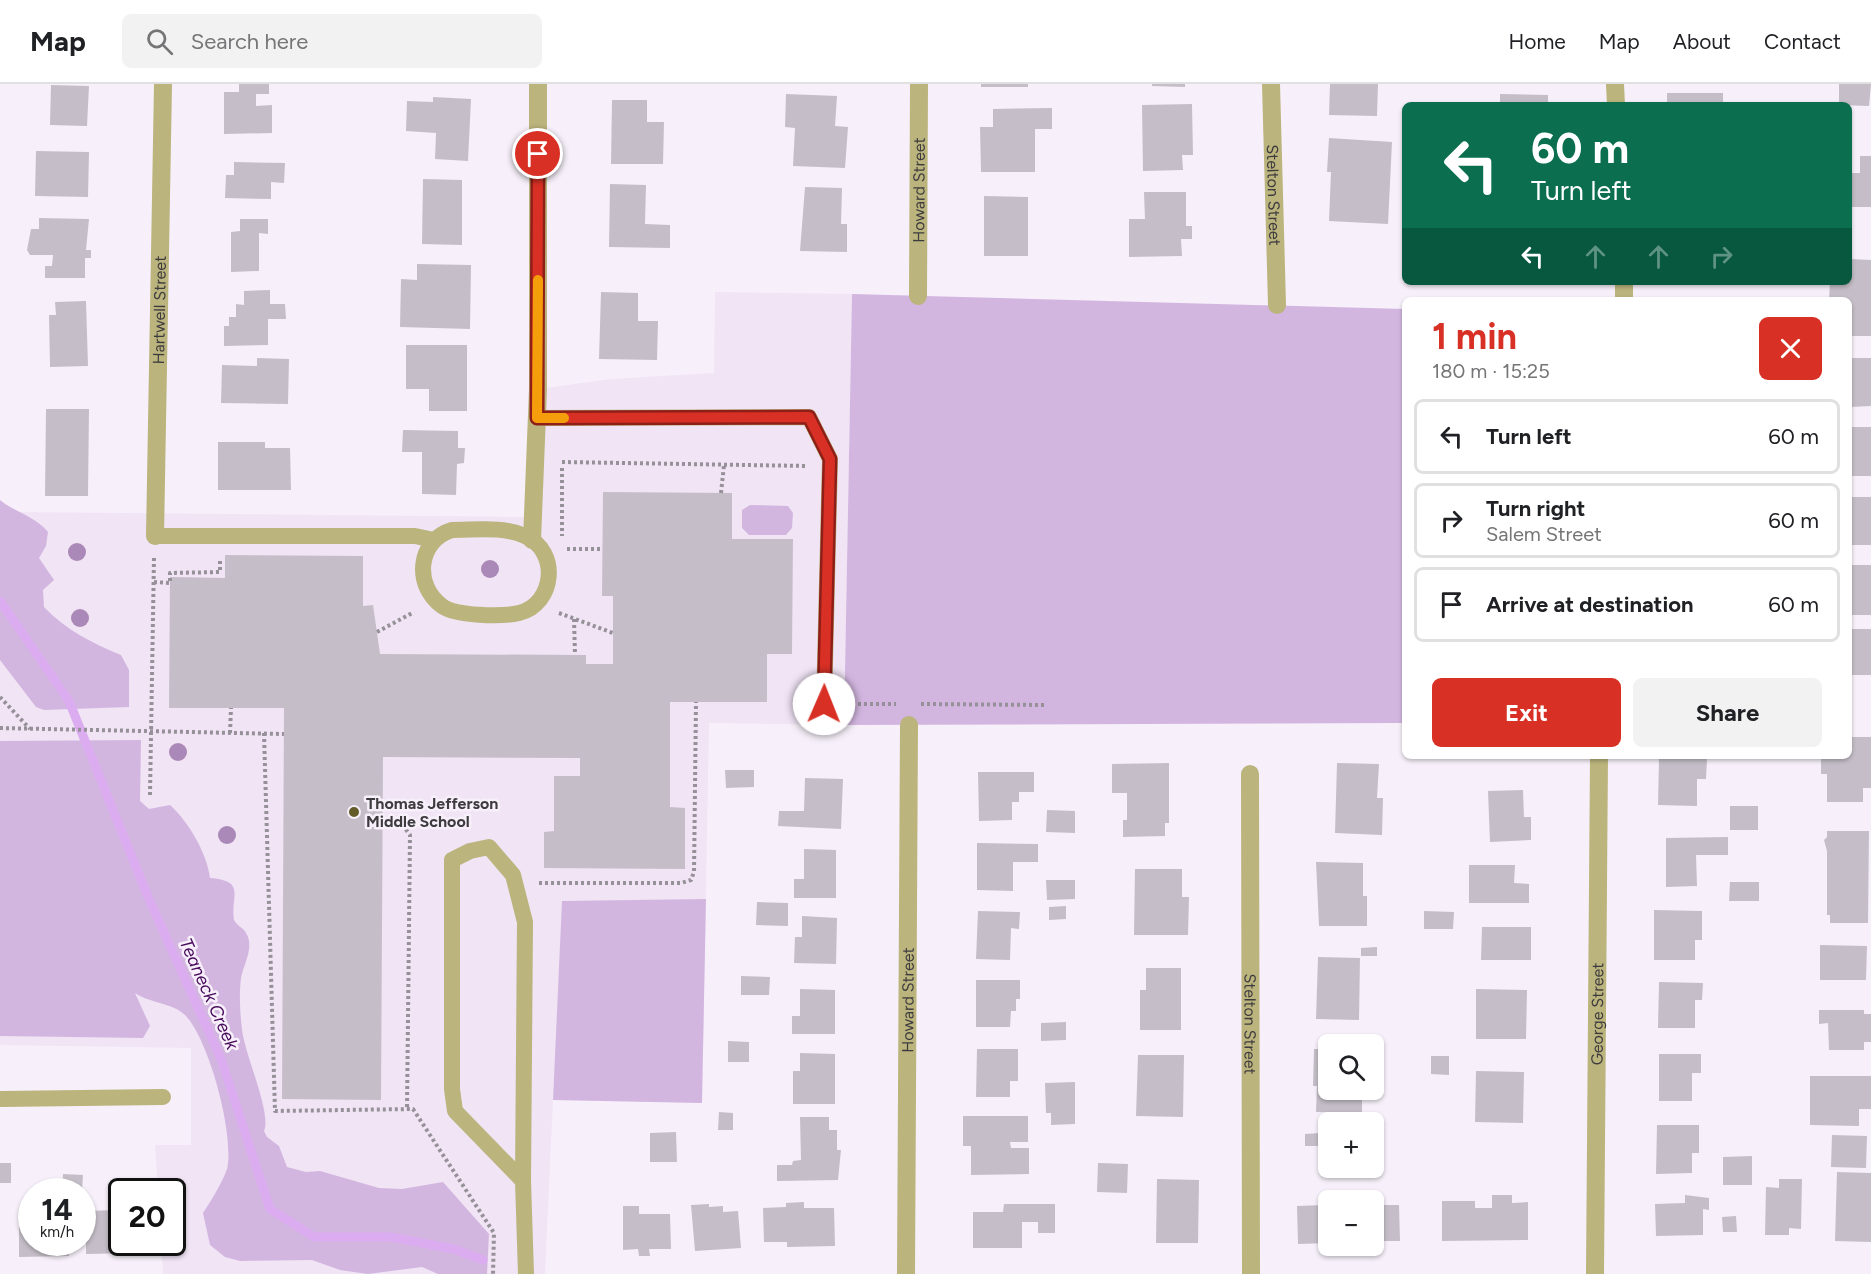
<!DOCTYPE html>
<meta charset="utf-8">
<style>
body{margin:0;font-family:Figtree,sans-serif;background:#f2f2f2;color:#202124;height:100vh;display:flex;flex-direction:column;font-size:22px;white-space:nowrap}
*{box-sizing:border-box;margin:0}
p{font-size:20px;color:#757577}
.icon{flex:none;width:33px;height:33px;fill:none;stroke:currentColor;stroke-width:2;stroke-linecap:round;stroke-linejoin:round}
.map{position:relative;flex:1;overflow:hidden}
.panel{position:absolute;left:1402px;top:213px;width:450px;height:462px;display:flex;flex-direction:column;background:#fff;border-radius:9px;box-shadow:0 2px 4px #0004}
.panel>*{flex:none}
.hud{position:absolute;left:1402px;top:18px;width:450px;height:183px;border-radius:9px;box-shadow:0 2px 4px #0004;background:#0b6e4f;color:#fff;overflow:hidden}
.controls{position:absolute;left:1318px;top:950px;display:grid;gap:12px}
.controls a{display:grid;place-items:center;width:66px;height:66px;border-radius:9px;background:#fff;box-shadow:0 2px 4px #0004;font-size:30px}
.speed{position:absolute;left:18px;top:1094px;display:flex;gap:12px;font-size:30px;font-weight:700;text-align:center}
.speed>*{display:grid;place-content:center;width:78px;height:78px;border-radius:50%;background:#fff;box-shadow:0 2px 4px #0004;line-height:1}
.speed small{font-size:15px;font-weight:400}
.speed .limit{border:3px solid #111;border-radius:9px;background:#fff;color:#111}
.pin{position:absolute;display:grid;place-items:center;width:51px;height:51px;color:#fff;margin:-26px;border:3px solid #fff;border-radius:50%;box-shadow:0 2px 6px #0007}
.me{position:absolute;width:66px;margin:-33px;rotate:1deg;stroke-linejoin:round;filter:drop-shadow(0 0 4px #0008)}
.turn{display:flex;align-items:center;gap:21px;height:126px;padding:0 30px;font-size:27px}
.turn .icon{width:78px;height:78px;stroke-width:2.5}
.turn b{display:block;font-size:42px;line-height:51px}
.lanes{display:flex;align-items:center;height:57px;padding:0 30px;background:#0003;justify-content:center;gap:30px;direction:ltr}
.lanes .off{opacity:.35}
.round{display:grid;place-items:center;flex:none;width:63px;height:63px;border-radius:9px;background:#f2f2f2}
.headline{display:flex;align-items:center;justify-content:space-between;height:102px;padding:0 30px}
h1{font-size:36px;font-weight:700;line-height:45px;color:#d93025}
.button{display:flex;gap:12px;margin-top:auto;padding:12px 30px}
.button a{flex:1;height:69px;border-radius:9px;background:#d93025;color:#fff;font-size:24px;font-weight:700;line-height:69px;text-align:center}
.button a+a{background:#f2f2f2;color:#202124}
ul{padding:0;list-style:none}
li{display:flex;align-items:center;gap:18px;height:75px;margin:0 12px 9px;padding:0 18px;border:3px solid #e0e0e0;border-radius:9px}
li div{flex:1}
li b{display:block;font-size:22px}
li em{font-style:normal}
header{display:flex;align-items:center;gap:36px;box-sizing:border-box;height:84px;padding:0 30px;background:#fff;border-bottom:2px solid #e0e0e0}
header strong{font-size:28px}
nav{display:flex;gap:33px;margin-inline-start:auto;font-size:21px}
.search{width:420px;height:54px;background:#f2f2f2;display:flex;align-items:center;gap:15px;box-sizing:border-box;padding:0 21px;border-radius:9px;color:#757577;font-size:22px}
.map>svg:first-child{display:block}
.built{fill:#f0e4f5}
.green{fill:#d3b6e0}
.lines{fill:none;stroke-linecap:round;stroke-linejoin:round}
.stream{stroke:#dbacef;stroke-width:9}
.building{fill:#c5bec8}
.path{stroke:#969198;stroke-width:4;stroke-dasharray:3 3;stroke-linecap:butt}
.lane{stroke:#bbb47c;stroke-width:16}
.street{stroke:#bbb47c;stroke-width:18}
.tree{fill:#aa88b7}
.route-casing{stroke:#8d1f18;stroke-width:15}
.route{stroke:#d93025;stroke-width:10}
.slow{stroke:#f59e0b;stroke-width:10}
.poi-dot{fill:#625b27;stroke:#f7f0fa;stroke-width:2}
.labels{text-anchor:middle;stroke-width:5;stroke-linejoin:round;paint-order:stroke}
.street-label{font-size:16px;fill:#3e3b3f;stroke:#f7f0fa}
.poi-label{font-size:16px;font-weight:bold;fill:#3e3b3f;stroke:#f7f0fa;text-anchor:start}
.water-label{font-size:18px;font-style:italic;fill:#470a5b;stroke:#f7f0fa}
</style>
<header>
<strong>Map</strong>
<div class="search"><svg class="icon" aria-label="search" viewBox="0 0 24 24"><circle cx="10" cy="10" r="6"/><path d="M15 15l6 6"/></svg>Search here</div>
<nav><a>Home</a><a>Map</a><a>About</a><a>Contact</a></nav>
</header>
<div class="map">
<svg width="1871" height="1190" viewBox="0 0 1871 1190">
<rect width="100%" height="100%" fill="#f7f0fa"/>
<path class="built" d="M715 208 852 210 844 641 709 639 702 1019 553 1016 545 1190H163L161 1158H172V1107H158L155 1061H191V964L0 961V416L14 428 533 433 538 305 611 295 714 289Z"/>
<path class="green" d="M852 210 1405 225V639L844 641Z
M0 416C16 429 35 432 48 448L46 462 39 474 54 496 43 506 44 523C66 546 92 559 121 571L129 586V623L44 626 36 623 0 576Z
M750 421 788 422 793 429 792 444 786 451H749L742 444V426Z
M141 656 140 717 149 725 170 721C188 737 207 769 210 794 247 797 230 812 234 836 237 842 244 844 246 849 255 863 243 881 241 894 239 909 240 930 242 945 244 969 272 1029 264 1047L267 1053 279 1062 287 1083 306 1088 320 1087 379 1104 402 1105 443 1098 489 1150 487 1190H438L422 1183 368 1190 340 1186 312 1176 240 1177 225 1173 210 1161 203 1129C211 1117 222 1099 227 1085 235 1052 209 955 185 931 173 919 149 919 135 909L150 942 143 954 0 952V657Z
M706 815 702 1019 553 1016 562 817Z"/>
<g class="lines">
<path class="stream" d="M0 517 69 617 148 813 221 975 270 1125 314 1153H390L454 1165 483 1176"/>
</g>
<path class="building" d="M239 0H269V10H256V22L272 21V49L224 50V8H239Z
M981 0H1028V3H981Z
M1152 0H1185V3L1152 2Z
M1330 0H1378L1377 32 1329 31Z
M1839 0H1871L1869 22 1839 21Z
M51 1 89 2 87 42 50 41Z
M1667 9H1723V21H1667Z
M786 10 837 12 835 42 848 43 845 84 793 82 795 44 785 43Z
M1500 10 1548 11V21H1500Z
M433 13 471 15 468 77 435 75 436 49 406 47 407 17 433 18Z
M612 16H647V38H664L663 80H611Z
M1192 20 1193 71H1182L1183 86 1143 87 1142 21Z
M1052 24V45H1035V88H981L980 43H993V25Z
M1329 54 1392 58 1388 140 1329 137 1331 88H1327Z
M36 67 89 68 88 113 35 112Z
M1860 72H1871V123H1850V89H1860Z
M234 78 285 79 284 99 271 98V115L225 114 226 91H234Z
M423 95 462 96V161L422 160Z
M610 100 646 101 645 140 670 141V164L609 163Z
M805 103 842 104 841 140H847V168L800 167Z
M1144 108H1186V142H1192V155H1181L1182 172 1129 173V135H1145Z
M984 112 1028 113V172H984Z
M39 134 89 135 86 166H91V174H85V194H45V182H52L53 171H30L27 166 31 145H39Z
M240 135H268V150L259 149V187L231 188V148L240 147Z
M1850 175 1871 176V252H1850V216H1829L1830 198H1850Z
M417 180 471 181 470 245 400 243 401 195 417 196Z
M270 206V220H285L286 235H268V261L224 262V242H229V233H236V220L244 221V207Z
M601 208 638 209V237H658L657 276 599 275Z
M86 217 88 282 50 283 49 231H56L55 218Z
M406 261H467V327H429V305H406Z
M257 274 289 275 288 320 221 319 222 281 257 282Z
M1850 274H1871V322L1850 323Z
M46 325H89L88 412H45Z
M1850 343H1871V392H1850Z
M403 346 458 347V364H465L464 379 457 380 456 411 422 410V368H402Z
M218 358H265V364H290L291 406H218Z
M603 408 732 409V455H793L792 570H767V618H670V723L685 724V785L544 784V748L554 747V692H580V674L383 673 381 1016 282 1015 284 624H169L170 493 225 494V471L363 472V522L373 521 380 570 586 571V580H613V512H602Z
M1850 413H1871V461H1850Z
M1850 481H1871V531H1850Z
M1850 545H1871V591H1850Z
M1850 653H1871V704H1863V718H1827V690H1821V672H1850Z
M1659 674 1707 675 1706 695H1697V722L1658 721Z
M1169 679V739H1165V752L1123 753V736H1127V709H1112V680Z
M1337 679 1379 680 1377 714H1383L1382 751 1335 749Z
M725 686H754V703L726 704Z
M978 688H1034V708H1019V718H1012V736L979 737Z
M805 694 843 695 841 745 778 742 779 727H804Z
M1523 706 1524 733H1531V756L1490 758 1488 707Z
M1730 722H1758V746H1730Z
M1047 726 1075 727V749L1046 748Z
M1827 747H1869L1868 839H1830V831H1827V767L1824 756 1827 753Z
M1728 753V771H1696L1697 802 1666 803V754Z
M977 759 1038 760V778H1013V807L977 806Z
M804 765 836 766V814H794V795H804Z
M1316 778 1363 779V812H1367V842H1319Z
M1469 781H1515L1514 799 1529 800V819H1469Z
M1135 785H1182V813H1189L1188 851H1134Z
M1046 796H1075V815L1047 816Z
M1730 798H1759V817H1729Z
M757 818 788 819V842L756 841Z
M1066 822V835L1049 836V823Z
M1654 826 1702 827V856H1695V876H1654Z
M978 827 1020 828 1019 845 1011 844 1010 876 976 875Z
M1424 827 1454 828 1453 845H1424Z
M802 832 837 834 836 880 794 879 795 853H802Z
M1482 843H1531V876H1481Z
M1820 861 1867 862 1866 896H1820Z
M1377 863V872H1361V864Z
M1318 873 1360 874 1359 936 1316 935Z
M1146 884H1181V946H1140V906H1146Z
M741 892 770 893 769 911H741Z
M976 896H1020V915H1016V927H1011L1010 943H976Z
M1659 898 1703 899 1702 916H1695V944H1658Z
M800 905 835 906V950H792V932H800Z
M1476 905 1527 906 1526 955H1476Z
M1819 926H1864V930H1871V958H1864V966H1829L1828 939 1819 940Z
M1066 938V956L1041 957V939Z
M728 957 749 958V978H728Z
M977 965H1018V997H1010V1013H976Z
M1314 965H1329V1005H1362V1029L1316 1028 1317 1002H1313Z
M800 969 835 970V1020H793V987H800Z
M1659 970H1701V989H1692V1017H1659Z
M1138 971H1184L1183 1033 1136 1032Z
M1431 972H1449V991L1431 990Z
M1476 987 1524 988 1523 1039 1475 1038Z
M1810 992H1871V1025H1859V1042L1810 1041Z
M1075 998V1040L1051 1041V1029H1046L1045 999Z
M719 1028 733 1029V1046H718Z
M963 1032H1028V1058H1010L1011 1064H1029V1090L971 1091V1062H963Z
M800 1033H829V1046H837V1066H841L838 1096 777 1097V1081H792L793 1077 801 1076Z
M1657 1041H1699V1069H1692V1089L1656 1090Z
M676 1048 677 1078H650V1049Z
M1320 1049V1062H1305V1050Z
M1832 1051 1867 1052 1866 1084 1831 1083Z
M1752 1072V1101H1723V1073Z
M0 1079H11V1099H0Z
M1098 1079 1128 1080 1127 1109 1097 1108Z
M1837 1088 1871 1089V1158L1835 1157Z
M63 1090 83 1091 82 1107H62Z
M1157 1095 1199 1096 1198 1159H1156Z
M1779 1095H1802L1801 1145 1789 1144V1151H1765L1766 1103 1779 1104Z
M1492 1111H1512V1119L1528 1118V1156L1442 1157V1117H1475V1124H1492Z
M1685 1111 1709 1114V1126L1703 1125V1151L1656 1152 1655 1120 1685 1119Z
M1324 1113H1351V1116H1329V1159L1298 1160 1297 1122 1324 1121Z
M804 1118V1124H834L835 1162 787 1163V1158H764L763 1124 786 1123V1119Z
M709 1120V1123L723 1122V1128L738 1127 741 1164 695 1167 691 1121Z
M1004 1120H1055V1149H1038V1138H1022V1164H973V1128H1003Z
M1374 1121H1399L1400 1157H1374Z
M623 1122H639V1130H670L671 1165H649L650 1172H639L638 1165 623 1166Z
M19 1125H32V1158H69V1172L19 1173Z
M117 1126V1134H122V1158H134V1169L86 1170V1127Z
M1736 1132 1737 1148H1723L1722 1133Z"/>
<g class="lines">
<path class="path" d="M562 378 807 382
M562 384V452
M721 409 724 381
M567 465H603
M154 498 170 499V489L220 488V476
M559 529 613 549
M574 535 575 571
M377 548 414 528
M0 613 30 645
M846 620H896
M921 620 1046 621
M0 644 284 650
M230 649 231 624
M264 649 275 1027 413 1025 494 1149 493 1190
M150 711 154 474
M383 742 404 743 410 751 407 1025
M539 799H681L691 796 694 788 696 618"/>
<path class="lane" d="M537 334 809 333 830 375 824 620
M452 446C476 446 503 442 525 452 560 467 555 520 519 529 502 533 455 532 442 522 413 501 418 456 452 446Z
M155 452H415L434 456
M0 1015 163 1013
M523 1097 455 1027 452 1005V776L470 767 489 763 513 791 525 838 523 1097 526 1190"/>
<g class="street">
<path id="s1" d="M1271 0 1277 221"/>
<path d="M1615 0 1616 21"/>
<path d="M1624 198V216"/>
<path id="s2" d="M918 212 919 0"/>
<path id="s3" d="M155 452 163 0"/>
<path d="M532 456 538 305V0"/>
<path id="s4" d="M1250 690 1251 1190"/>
<path id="s5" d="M906 1190 909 641"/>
<path id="s6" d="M1595 1190 1599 672"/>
</g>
</g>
<g class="tree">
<circle cx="77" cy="468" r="9"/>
<circle cx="490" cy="485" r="9"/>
<circle cx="80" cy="534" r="9"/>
<circle cx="178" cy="668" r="9"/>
<circle cx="227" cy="751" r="9"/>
</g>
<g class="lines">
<defs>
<path id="route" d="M538 70 537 334 809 333 830 375 824 620"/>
</defs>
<use href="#route" class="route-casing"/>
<use href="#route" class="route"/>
<path class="slow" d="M538 196 537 334H564"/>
</g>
<circle class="poi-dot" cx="354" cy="728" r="6"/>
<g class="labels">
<g class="street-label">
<text dy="6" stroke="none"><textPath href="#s2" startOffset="106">Howard Street</textPath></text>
<text dy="6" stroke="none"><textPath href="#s1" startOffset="111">Stelton Street</textPath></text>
<text dy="6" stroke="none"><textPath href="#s3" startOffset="226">Hartwell Street</textPath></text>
<text dy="6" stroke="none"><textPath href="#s5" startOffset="274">Howard Street</textPath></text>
<text dy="6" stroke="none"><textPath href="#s6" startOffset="260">George Street</textPath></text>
<text dy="6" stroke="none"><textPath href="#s4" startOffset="250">Stelton Street</textPath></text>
</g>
<g class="poi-label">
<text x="366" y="725">Thomas Jefferson<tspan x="366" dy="18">Middle School</tspan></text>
</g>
<g class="water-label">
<text transform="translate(209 910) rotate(66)" y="6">Teaneck Creek</text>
</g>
</g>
</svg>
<div class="controls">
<a><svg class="icon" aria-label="search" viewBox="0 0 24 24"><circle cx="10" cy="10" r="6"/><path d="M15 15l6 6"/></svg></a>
<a>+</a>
<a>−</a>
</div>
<div class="speed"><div>14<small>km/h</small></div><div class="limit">20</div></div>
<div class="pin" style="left:538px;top:70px;background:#d93025"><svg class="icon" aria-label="arrive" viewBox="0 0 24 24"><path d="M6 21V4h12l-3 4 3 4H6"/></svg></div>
<svg class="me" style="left:824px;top:620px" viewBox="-20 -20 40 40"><circle r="19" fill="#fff"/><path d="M0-13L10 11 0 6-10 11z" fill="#d93025"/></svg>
<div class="hud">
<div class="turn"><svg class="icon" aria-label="left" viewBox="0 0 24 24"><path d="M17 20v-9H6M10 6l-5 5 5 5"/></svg><div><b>60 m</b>Turn left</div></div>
<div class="lanes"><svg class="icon" aria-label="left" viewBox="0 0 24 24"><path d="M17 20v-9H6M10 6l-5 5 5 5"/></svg><svg class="icon off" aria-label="ahead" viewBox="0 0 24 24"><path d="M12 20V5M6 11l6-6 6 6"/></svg><svg class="icon off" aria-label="ahead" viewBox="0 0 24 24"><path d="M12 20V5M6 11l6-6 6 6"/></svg><svg class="icon off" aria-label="right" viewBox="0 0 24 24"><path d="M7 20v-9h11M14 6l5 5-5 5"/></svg></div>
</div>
<section class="panel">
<div class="headline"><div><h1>1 min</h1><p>180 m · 15:25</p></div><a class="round" style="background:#d93025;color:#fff"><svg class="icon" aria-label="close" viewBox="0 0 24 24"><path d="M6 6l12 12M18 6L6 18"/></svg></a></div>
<ul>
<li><svg class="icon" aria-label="left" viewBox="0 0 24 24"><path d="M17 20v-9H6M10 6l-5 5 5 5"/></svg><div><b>Turn left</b></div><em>60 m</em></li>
<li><svg class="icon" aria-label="right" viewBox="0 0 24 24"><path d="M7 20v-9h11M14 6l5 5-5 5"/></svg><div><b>Turn right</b><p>Salem Street</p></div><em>60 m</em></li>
<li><svg class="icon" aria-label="arrive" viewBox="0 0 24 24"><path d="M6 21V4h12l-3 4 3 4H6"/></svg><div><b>Arrive at destination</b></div><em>60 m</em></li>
</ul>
<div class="button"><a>Exit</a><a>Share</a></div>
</section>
</div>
